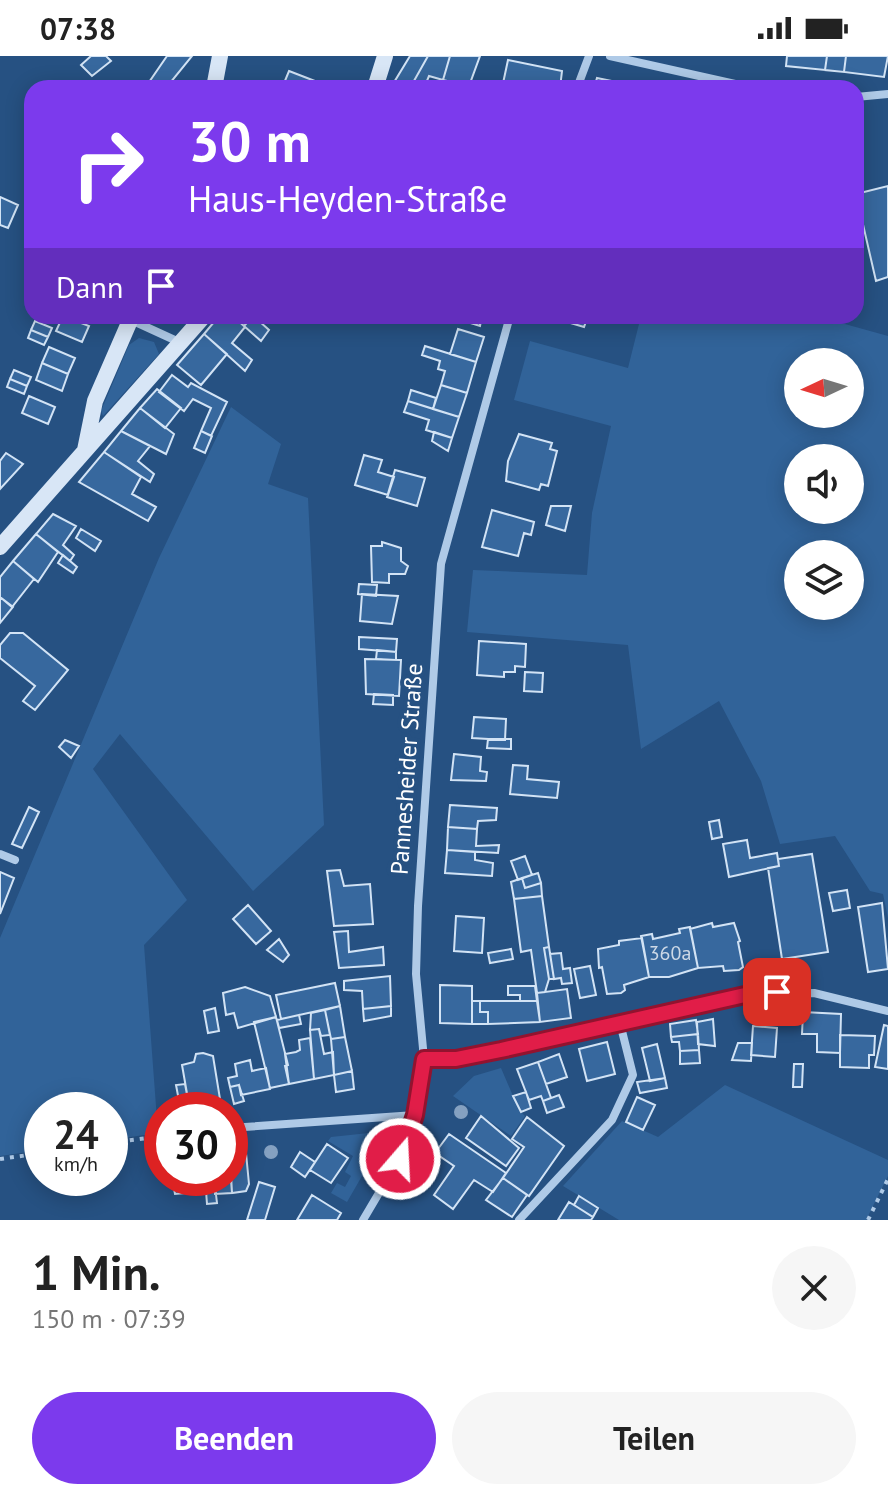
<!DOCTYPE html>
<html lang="de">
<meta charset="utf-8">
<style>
body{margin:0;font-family:"PT Sans",sans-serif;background:#f6f6f6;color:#222;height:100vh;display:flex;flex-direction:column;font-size:30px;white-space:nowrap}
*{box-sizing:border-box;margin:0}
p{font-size:26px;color:#767676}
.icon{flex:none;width:44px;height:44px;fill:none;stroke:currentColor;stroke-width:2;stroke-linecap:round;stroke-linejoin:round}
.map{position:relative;height:1164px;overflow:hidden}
.panel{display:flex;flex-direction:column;background:#fff;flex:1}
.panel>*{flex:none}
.hud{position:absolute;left:24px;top:24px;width:840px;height:244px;border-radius:24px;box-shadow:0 4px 20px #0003;background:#7c3aed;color:#fff;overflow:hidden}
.needle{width:52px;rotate:266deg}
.buttons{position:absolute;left:784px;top:292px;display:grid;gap:16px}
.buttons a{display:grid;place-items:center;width:80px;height:80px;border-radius:50%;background:#fff;box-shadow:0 4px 20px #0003;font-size:40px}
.speed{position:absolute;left:24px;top:1036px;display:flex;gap:16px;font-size:40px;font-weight:700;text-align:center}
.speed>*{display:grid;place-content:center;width:104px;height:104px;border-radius:50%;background:#fff;box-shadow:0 4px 20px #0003;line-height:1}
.speed small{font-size:20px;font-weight:400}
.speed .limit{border:12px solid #d22;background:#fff;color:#111}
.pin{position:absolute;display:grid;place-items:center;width:68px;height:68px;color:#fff;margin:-34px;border-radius:16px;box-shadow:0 4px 12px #0006}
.me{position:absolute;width:88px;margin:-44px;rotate:19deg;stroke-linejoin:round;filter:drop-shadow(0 0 6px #0008)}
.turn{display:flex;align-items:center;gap:28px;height:168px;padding:0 32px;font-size:36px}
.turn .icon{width:104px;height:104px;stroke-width:2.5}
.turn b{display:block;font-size:56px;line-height:68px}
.then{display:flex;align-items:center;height:76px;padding:0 32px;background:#0003;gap:16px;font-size:30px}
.round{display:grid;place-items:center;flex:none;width:84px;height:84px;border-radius:42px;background:#f6f6f6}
.overview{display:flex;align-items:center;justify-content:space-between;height:136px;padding:0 32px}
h1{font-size:48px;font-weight:700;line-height:60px}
.action{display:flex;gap:16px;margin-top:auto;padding:16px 32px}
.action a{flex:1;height:92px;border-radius:48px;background:#7c3aed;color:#fff;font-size:32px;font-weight:700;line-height:92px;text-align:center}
.action a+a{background:#f6f6f6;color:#222}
.status{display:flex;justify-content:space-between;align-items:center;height:56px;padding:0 40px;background:#fff;direction:ltr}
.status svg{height:22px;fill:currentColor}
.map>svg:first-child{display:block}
.green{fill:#316399;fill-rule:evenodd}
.building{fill:#37689e;stroke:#d2e3f5;stroke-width:2}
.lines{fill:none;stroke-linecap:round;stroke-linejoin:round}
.path{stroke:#afcae7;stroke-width:4;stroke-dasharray:4 6;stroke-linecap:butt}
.street{stroke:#afcae7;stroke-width:8}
.secondary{stroke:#d8e6f6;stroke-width:16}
.tree{fill:#85a1c1}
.route-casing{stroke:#92132f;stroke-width:20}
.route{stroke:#e11d48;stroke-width:14}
.labels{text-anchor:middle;stroke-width:8;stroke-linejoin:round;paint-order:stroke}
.number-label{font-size:20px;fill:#cdd9e7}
.street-label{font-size:24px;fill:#fff;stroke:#265182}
</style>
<div class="status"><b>07:38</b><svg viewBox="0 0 49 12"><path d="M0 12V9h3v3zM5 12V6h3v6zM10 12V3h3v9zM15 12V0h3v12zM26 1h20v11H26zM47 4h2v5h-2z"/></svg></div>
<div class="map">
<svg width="888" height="1164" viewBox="0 0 888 1164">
<rect width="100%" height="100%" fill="#265182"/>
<path class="green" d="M641 260H816L888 280V862L883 838 870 835 835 780 780 788 761 725 719 645 641 693 628 589 467 576 473 514 587 519 592 457 611 370 514 344 530 285 628 312ZM850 306V358H798V306ZM850 402V454H798V402ZM850 498V550H798V498Z
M139 282 154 286 159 298 103 360 101 355 129 289Z
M231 351 281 388 268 428 308 442 324 769 253 835 120 678 93 713 187 844 144 889 158 1077 110 1084V1054H42V1094L0 1100V882L159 502Z
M501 1012 519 1054 525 1060 511 1080 453 1040 474 1020Z
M725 1029 888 1104V1120L866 1164H619L563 1130 622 1065 658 1081Z
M388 1075 347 1146 331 1137 337 1127 345 1131 351 1120 345 1116 353 1100 328 1085 331 1081Z"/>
<path class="building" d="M91 0H106L111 5 92 20 81 9Z
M167 0H192L166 32H145Z
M410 0H428L410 32H400L393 28Z
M428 0H450L443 24 429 20 424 32H410Z
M450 0H480L469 30 443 24Z
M787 0H827L825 14 786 10Z
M827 0H846L844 16 825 14Z
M846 0H888L884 21 844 16Z
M508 4 562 15 560 32H502Z
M289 15 333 32H282Z
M597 22 646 32H594Z
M888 130V221L876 225 856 138Z
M0 141 18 149 8 172 0 169Z
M63 260 89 270 82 286 56 275Z
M219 260H233L245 271 232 287 252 304 245 315 204 278Z
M253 260H264L259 265 269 274 261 285 244 270Z
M448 260H482L480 270Z
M547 260H588L584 271Z
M35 265 52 272 48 281 31 274Z
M458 273 484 281 476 306 450 298Z
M31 274 48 281 44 289 28 282Z
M204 278 227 298 201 329 177 309Z
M425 290 476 306 467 337 441 329 445 315 438 313 440 305 422 299Z
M49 291 75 302 68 318 42 307Z
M42 307 68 318 62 335 36 324Z
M14 314 31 321 27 330 10 323Z
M172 319 188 331 191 327 227 346 211 380 201 375 211 352 193 343 184 355 159 336Z
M10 323 27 330 24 338 7 331Z
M441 329 467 337 459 361 433 353Z
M157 333 181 352 165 372 140 352Z
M411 334 436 342 433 353 408 345Z
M29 340 55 351 48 368 22 357Z
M408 345 459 361 452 382 426 374 429 364 404 356Z
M140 352 174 378 166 398 121 375Z
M121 375 150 390 138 405 154 418 150 426 104 396Z
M201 375 212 380 205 397 194 392Z
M434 376 452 382 448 395 432 385Z
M519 378 552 387 550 393 557 395 548 430 541 428 539 434 506 425 508 405Z
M104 396 141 421 132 438 156 451 148 465 79 426Z
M6 397 23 408 0 433V405Z
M364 399 382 404 378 416 394 421 388 439 355 429Z
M395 414 425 422 417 450 387 441Z
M551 450H571L565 475 546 469Z
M492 454 534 466 531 479 524 477 518 500 482 491Z
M53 458 76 470 63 489 74 499 70 505 36 478Z
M81 473 101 485 95 495 76 482Z
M36 478 58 496 38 526 13 505Z
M382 486 401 492V505L408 510 405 518H389V527L372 526 371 490H382Z
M63 499 77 511 73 517 58 507Z
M13 505 34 523 12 551 0 541V521Z
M359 528 377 529 376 540 358 538Z
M362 538 398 540 392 568 360 565Z
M0 541 13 551 0 567Z
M10 577H23L68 614 35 654 23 645 35 630 0 602V589Z
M359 581 397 583 396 596 359 593Z
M479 585 526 588 525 611 515 610V616H504V621L477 619Z
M377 594 396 596V604L376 603Z
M365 603 401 604 399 640 366 638Z
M525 616 543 617 542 636 524 635Z
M374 638 393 639V649L373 648Z
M474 661 506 663 505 684 472 682Z
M488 683H511V693L487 692Z
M65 684 79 690 71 702 59 691Z
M454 698 481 701 480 715 487 716 486 725 451 724Z
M513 709 528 710 527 723 559 726 557 742 510 738Z
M450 749 497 752 496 764 478 765 477 773 448 771Z
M29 751 39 756 22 792 12 788Z
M719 764 722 781 712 783 709 766Z
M448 771 477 773 476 790 499 789 498 797 447 794Z
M747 784 750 802 777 797 779 810 729 821 723 788Z
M447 794 475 796V804L493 807 492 820 445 817Z
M812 798 828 896 782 903 768 812 779 810 778 803Z
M525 800 532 819 518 824 511 805Z
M340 814 344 830 370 828 373 868 334 870 327 815Z
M0 816 14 822 0 858Z
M538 817 541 827 525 832 522 822Z
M522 822 525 832 541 827 542 840 514 843 511 826Z
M847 834 850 852 833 855 829 837Z
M542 840 549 891 544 892 549 923 545 936 537 937 531 894 521 896 514 843Z
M882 847 888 913 868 916 858 851Z
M248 849 271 875 256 888 233 863Z
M456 860 484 862 482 897 454 895Z
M712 867 713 871 734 867 740 885 738 886 743 911 739 914 724 915 723 910 698 912 690 873Z
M690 871 698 912 669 921H649L641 880 652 878 653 883 680 877 679 873Z
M348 875 349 896 383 891 384 909 339 912 334 876Z
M642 882 649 921 624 929 625 934 621 937 607 938 602 911 599 912 598 893 619 889V885Z
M279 883 289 899 283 906 267 894Z
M549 891 554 923H549L544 892Z
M511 893 513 903 490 907 488 897Z
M561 897 563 913 570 912 572 927 562 928 561 922 554 923 550 898Z
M590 910 596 939 580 942 574 913Z
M390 920 391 950 363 953 362 935 344 934V925Z
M335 927 340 950 281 963 276 939Z
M440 929 472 930V968L440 967Z
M508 930H535L537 945H520V939H508Z
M245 931 270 940 276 961 238 972 234 957 226 959 223 937Z
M567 933 571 962 540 966 537 937Z
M472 945H480V956H488V968H472Z
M480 945H537L540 966 488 968V956H480Z
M340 950 345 981 331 983 325 954Z
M391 950V960L364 965 363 953Z
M215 952 219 975 208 977 204 955Z
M325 954 330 979 321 980 319 973 310 974 311 957Z
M803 956 841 958 840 997 817 996V978H802Z
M299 959 301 968 279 972 277 964Z
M276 961 288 1009 285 1010 289 1028 270 1032 254 966Z
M713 963 715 990 698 988 697 966Z
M696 964 698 978 671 981 670 968Z
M884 969 888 970V1013L875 1011Z
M753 970 777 972 775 1001 751 999Z
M319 973 324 998 333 996 334 1019 314 1023 310 974Z
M698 978 699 994 680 995 679 986H672L671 981Z
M840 979 875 980 874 999H869V1012L840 1011Z
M345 981 352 1015 334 1019 331 983Z
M310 982 314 1023 289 1028 285 998 296 996 300 994 299 984Z
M607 986 615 1018 587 1025 579 993Z
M738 987H752L751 1005 732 1004Z
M657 988 665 1022 650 1025 642 992Z
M699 994 700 1007 680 1008V995Z
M203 997 213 1000 220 1043 189 1049 182 1009 194 1006 196 998Z
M559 998 567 1021 546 1028 538 1006Z
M250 1004 252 1015 266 1012 270 1033 241 1039 239 1029 230 1031 228 1022 237 1020 235 1008Z
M538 1006 551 1042 543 1045 541 1040 529 1044 517 1013Z
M794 1008H803L802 1031H793Z
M352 1015 354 1033 336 1036 334 1019Z
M665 1022 667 1032 640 1037 637 1026Z
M185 1028 189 1049 180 1050 176 1029Z
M239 1029 244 1045 234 1048 230 1031Z
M526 1036 531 1052 521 1056 513 1040Z
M559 1039 564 1051 547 1057 543 1045Z
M637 1041 655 1049 643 1074 626 1066Z
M481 1060 519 1092 506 1110 466 1082Z
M527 1061 564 1090 529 1140 503 1122 524 1091 512 1083Z
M449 1078 506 1117 493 1136 474 1124 453 1153 434 1139 454 1110 435 1097Z
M327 1088 348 1102 331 1127 310 1114Z
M300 1096 315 1106 305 1121 291 1111Z
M246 1097 249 1128 246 1135 232 1137 230 1099Z
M230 1111 232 1137 215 1138 214 1122H230Z
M172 1122H196L197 1136 175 1138Z
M205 1122H214L217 1147 207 1148Z
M503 1122 527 1139 512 1161 486 1144Z
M259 1126 275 1131 265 1164H247Z
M312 1139 341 1157 337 1164H297Z
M579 1140 598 1152 593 1161 574 1149Z
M569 1146 593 1161 591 1164H558Z"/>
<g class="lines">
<path class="path" d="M110 1087 162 1080
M0 1103 42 1097
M868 1164 888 1123"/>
<path class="street" d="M610 0 753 32
M577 32 589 0
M856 41 888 38
M131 264 179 286
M0 798 15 804
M424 1003H456L501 994 745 939 814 937 888 955
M230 1072 415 1059
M363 1164 405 1093 419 1031 424 1003 416 918 418 850 441 508 510 260
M519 1164 612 1064 633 1019 620 967"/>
<path class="secondary" d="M214 32 220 0
M375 32 385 0
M85 394 95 345 132 260
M0 491 204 260"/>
</g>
<g class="tree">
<circle cx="461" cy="1056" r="7"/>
<circle cx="271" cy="1096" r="7"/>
</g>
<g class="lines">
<defs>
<path id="route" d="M400 1103 415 1059 424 1003H456L501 994 745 939 777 936"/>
</defs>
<use href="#route" class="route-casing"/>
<use href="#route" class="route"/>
</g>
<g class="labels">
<g class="number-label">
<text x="670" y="904">360a</text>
</g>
<g class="street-label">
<text transform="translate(407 713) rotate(-86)" y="8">Pannesheider Straße</text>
</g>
</g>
</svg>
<div class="buttons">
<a><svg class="needle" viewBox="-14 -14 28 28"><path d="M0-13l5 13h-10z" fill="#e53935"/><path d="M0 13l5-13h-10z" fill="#767676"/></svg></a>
<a><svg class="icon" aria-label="sound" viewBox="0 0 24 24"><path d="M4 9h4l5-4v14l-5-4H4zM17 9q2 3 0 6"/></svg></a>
<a><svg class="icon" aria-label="layers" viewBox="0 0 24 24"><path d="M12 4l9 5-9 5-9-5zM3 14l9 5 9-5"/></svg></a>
</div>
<div class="speed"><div>24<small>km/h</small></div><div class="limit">30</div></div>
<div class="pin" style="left:777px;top:936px;background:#d93025"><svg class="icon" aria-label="arrive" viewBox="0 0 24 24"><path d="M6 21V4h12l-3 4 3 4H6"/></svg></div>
<svg class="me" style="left:400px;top:1103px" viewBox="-20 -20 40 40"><circle r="17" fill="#e11d48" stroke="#fff" stroke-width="3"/><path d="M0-11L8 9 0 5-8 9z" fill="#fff"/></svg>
<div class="hud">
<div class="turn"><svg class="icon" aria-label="right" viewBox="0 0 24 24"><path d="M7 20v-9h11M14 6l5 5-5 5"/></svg><div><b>30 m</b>Haus-Heyden-Straße</div></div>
<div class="then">Dann<svg class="icon" aria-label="arrive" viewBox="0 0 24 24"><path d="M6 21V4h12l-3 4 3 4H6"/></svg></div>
</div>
</div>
<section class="panel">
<div class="overview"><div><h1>1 Min.</h1><p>150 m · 07:39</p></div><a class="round"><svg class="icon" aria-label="close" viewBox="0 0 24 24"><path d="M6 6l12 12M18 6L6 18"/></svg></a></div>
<div class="action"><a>Beenden</a><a>Teilen</a></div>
</section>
